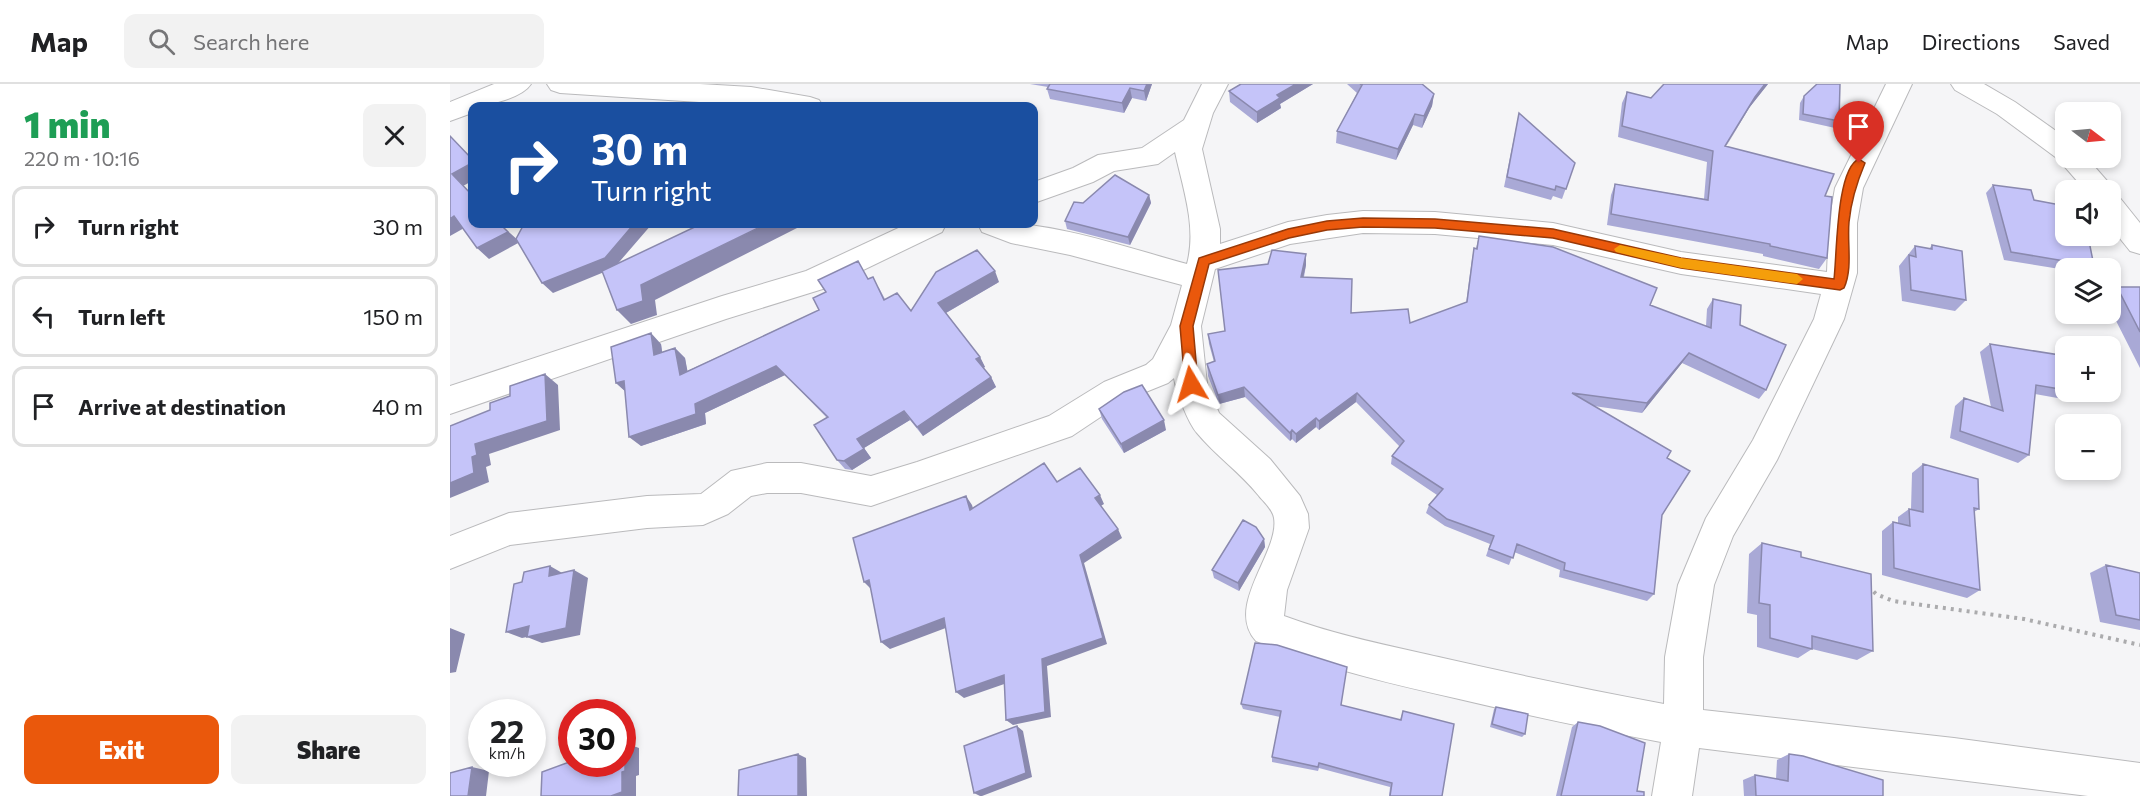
<!DOCTYPE html>
<meta charset="utf-8">
<style>
body{margin:0;font-family:Commissioner,sans-serif;background:#f2f2f2;color:#202124;height:100vh;display:flex;flex-direction:column;font-size:22px;white-space:nowrap}
*{box-sizing:border-box;margin:0}
p{font-size:20px;color:#757577}
.icon{flex:none;width:33px;height:33px;fill:none;stroke:currentColor;stroke-width:2;stroke-linecap:round;stroke-linejoin:round}
.map{position:relative;flex:1;overflow:hidden}
.drawer{display:flex;flex-direction:column;background:#fff;width:450px}
.drawer>*{flex:none}
.banner{position:absolute;left:18px;top:18px;width:570px;height:126px;border-radius:12px;box-shadow:0 3px 9px #0003;background:#1a4fa0;color:#fff;overflow:hidden}
.needle{width:39px;rotate:106deg}
.fabs{position:absolute;left:1605px;top:18px;display:grid;gap:12px}
.fabs a{display:grid;place-items:center;width:66px;height:66px;border-radius:12px;background:#fff;box-shadow:0 3px 9px #0003;font-size:30px}
.speed{position:absolute;left:18px;top:615px;display:flex;gap:12px;font-size:30px;font-weight:700;text-align:center}
.speed>*{display:grid;place-content:center;width:78px;height:78px;border-radius:50%;background:#fff;box-shadow:0 3px 9px #0003;line-height:1}
.speed small{font-size:15px;font-weight:400}
.speed .limit{border:9px solid #d22;background:#fff;color:#111}
.pin{position:absolute;display:grid;place-items:center;width:51px;height:51px;color:#fff;margin:-62px -26px;border-radius:50% 50% 50% 0;rotate:-45deg;box-shadow:0 0 6px #0007}
.pin .icon{rotate:45deg}
.me{position:absolute;width:66px;margin:-33px;rotate:353deg;stroke-linejoin:round;filter:drop-shadow(0 0 4px #0008)}
.turn{display:flex;align-items:center;gap:21px;height:126px;padding:0 24px;font-size:27px}
.turn .icon{width:78px;height:78px;stroke-width:2.5}
.turn b{display:block;font-size:42px;line-height:51px}
.round{display:grid;place-items:center;flex:none;width:63px;height:63px;border-radius:12px;background:#f2f2f2}
.summary{display:flex;align-items:center;justify-content:space-between;height:102px;padding:0 24px}
h1{font-size:36px;font-weight:800;line-height:45px;color:#1e9e55}
.primary-button{display:flex;gap:12px;margin-top:auto;padding:12px 24px}
.primary-button a{flex:1;height:69px;border-radius:12px;background:#ea580c;color:#fff;font-size:24px;font-weight:800;line-height:69px;text-align:center}
.primary-button a+a{background:#f2f2f2;color:#202124}
ul{padding:0;list-style:none}
li{display:flex;align-items:center;gap:18px;height:81px;margin:0 12px 9px;padding:0 12px;border:3px solid #e0e0e0;border-radius:12px}
li div{flex:1}
li b{display:block;font-size:22px}
li em{font-style:normal}
header{display:flex;align-items:center;gap:36px;box-sizing:border-box;height:84px;padding:0 30px;background:#fff;border-bottom:2px solid #e0e0e0}
header strong{font-size:28px}
nav{display:flex;gap:33px;margin-inline-start:auto;font-size:21px}
.search{width:420px;height:54px;background:#f2f2f2;display:flex;align-items:center;gap:15px;box-sizing:border-box;padding:0 21px;border-radius:12px;color:#757577;font-size:22px}
main{display:flex;flex:1;min-height:0}
.map>svg:first-child{display:block}
.lines{fill:none;stroke-linecap:round;stroke-linejoin:round}
.minor-casing{stroke:#bababc;stroke-width:2}
.path{stroke:#ababad;stroke-width:4;stroke-dasharray:3 5;stroke-linecap:butt}
.minor{fill:#fff;fill-rule:evenodd}
.wall{fill:#a9a9d6}
.shaded-wall{fill:#8a89ae}
.building{fill:#c5c4f9;stroke:#8a89ae;stroke-width:1.5}
.route{fill:#ea580c;stroke:#983908;stroke-width:1.5}
.slow{fill:#f59e0b}
</style>
<header>
<strong>Map</strong>
<div class="search"><svg class="icon" aria-label="search" viewBox="0 0 24 24"><circle cx="10" cy="10" r="6"/><path d="M15 15l6 6"/></svg>Search here</div>
<nav><a>Map</a><a>Directions</a><a>Saved</a></nav>
</header>
<main>
<section class="drawer">
<div class="summary"><div><h1>1 min</h1><p>220 m · 10:16</p></div><a class="round"><svg class="icon" aria-label="close" viewBox="0 0 24 24"><path d="M6 6l12 12M18 6L6 18"/></svg></a></div>
<ul>
<li><svg class="icon" aria-label="right" viewBox="0 0 24 24"><path d="M7 20v-9h11M14 6l5 5-5 5"/></svg><div><b>Turn right</b></div><em>30 m</em></li>
<li><svg class="icon" aria-label="left" viewBox="0 0 24 24"><path d="M17 20v-9H6M10 6l-5 5 5 5"/></svg><div><b>Turn left</b></div><em>150 m</em></li>
<li><svg class="icon" aria-label="arrive" viewBox="0 0 24 24"><path d="M6 21V4h12l-3 4 3 4H6"/></svg><div><b>Arrive at destination</b></div><em>40 m</em></li>
</ul>
<div class="primary-button"><a>Exit</a><a>Share</a></div>
</section>
<div class="map">
<svg width="1690" height="712" viewBox="0 0 1690 712">
<rect width="100%" height="100%" fill="#f5f5f7"/>
<g class="lines">
<defs>
<path id="minor" d="M44 0H81C72 14 38 22 22 22V29L0 37V18Z
M97 0H250L301 3 360 13 369 16 373 22H311L110 9 101 6Z
M752 0H778L763 29 752 65 770 145V160L838 138 877 131 913 127 985 128 1103 139 1231 168 1377 188 1379 139 1385 104 1436 0H1462L1413 104 1407 139V189L1394 235 1327 376 1283 452 1264 501 1253 573V626L1504 654 1690 679V712H1638L1249 664 1242 712H1202L1211 658C1143 645 1076 631 1009 615 938 599 874 584 806 557 774 522 830 468 824 434 823 426 814 418 809 412 790 388 766 372 747 349 738 339 726 307 724 294L718 299 676 316 622 352 421 422 351 409H317L301 412 278 430 253 441 197 444 60 461 0 485V452L59 429 197 412 251 410 281 387 317 379H351L421 392 467 378 599 332 654 298 696 281 703 275 721 241 732 201 620 171 561 159 532 148 528 140C592 133 674 163 737 180 747 143 733 105 725 68L708 80 664 87 643 98 584 119V98L623 84 648 71 692 64 734 36ZM913 149 985 150 1103 161 1231 190 1371 210 1364 235 1303 356 1256 434 1228 501 1215 573 1214 620C1140 606 1067 591 993 574 940 562 885 551 834 532L837 506 859 444 858 430 850 412 820 375 769 329 757 300 751 242 765 185 840 160Z
M1501 0H1534L1565 18 1616 54V74H1637L1665 106 1662 111 1670 114 1690 139V170L1680 167 1660 142V106H1635L1608 75 1547 30 1505 6Z
M457 140H496L492 148 376 204 276 235 0 330V302L272 212 356 187Z"/>
</defs>
<use href="#minor" class="minor-casing"/>
<path class="path" d="M1418 502 1426 510 1443 517 1574 535 1690 561"/>
<use href="#minor" class="minor"/>
</g>
<path class="wall" d="M580 0H702L696 17 682 14 674 29 600 15 597 5 598 3Z
M791 0H863L830 20 831 24 807 39 780 18 779 7Z
M897 0H972L984 10 982 22 972 44 963 41 946 76 886 59 887 47 907 9Z
M1214 0H1318L1299 24 1276 62 1375 112 1377 174 1369 185 1313 172V170L1157 141 1161 111 1165 100 1254 115 1257 78 1168 53 1172 19 1177 8 1201 14Z
M1354 12 1389 37 1385 44 1349 36 1350 19Z
M1069 29 1125 79 1112 115 1103 112 1101 116 1054 103Z
M1543 101 1584 116 1644 182 1641 184H1616V186L1554 176 1536 109Z
M699 111 701 119 680 161 617 145 615 137 633 119Z
M1029 152 1200 221 1256 242 1257 225 1263 215 1290 241 1316 306 1309 315 1232 279 1192 329 1144 322 1217 374 1212 431 1204 510 1197 517 1109 493 1110 486 1064 468 1059 481 1036 472 1040 460 995 442 976 429 979 421 987 411 941 380 942 372 950 363 906 318 869 346 866 343 846 359 842 355 840 357 795 313 769 320 758 292 757 280 764 278 759 260 758 250 775 247 818 180 856 170V181L854 193 901 229 960 239 1016 219 1022 175 1024 164H1026Z
M1482 161 1516 216 1505 227 1452 217 1449 182 1465 162 1479 165Z
M418 195 429 204 435 215 461 227 549 198 496 229 530 273 535 283 533 284 541 293 546 303 473 352 460 336 414 364 421 374 402 386 395 385 387 376 377 334 335 291 255 329 256 340 191 362 175 307 166 299 211 260 212 268 225 264 235 274 237 287 369 226Z
M1667 203H1690V284L1660 225V208Z
M1540 260 1616 272V308H1622L1613 315 1585 310 1579 371 1568 379 1500 354 1505 322 1514 314 1541 323 1530 268Z
M649 325 716 346 674 369 652 335Z
M1473 380 1529 425 1524 428 1530 506 1517 514 1432 491V447L1443 438 1448 440V433L1459 425H1461L1462 389Z
M814 455 815 463 789 507 764 494 762 486Z
M1312 459 1351 473 1423 567 1407 576 1362 565 1348 574 1307 563V531L1297 529 1299 470Z
M1656 481 1690 489V546L1650 538 1640 489Z
M791 620 891 621 950 636 953 627 992 712H939L940 703 869 684 868 687 822 678V673L830 633 793 625Z
M1046 623 1075 650 1072 653 1040 643 1044 625Z
M1128 638 1187 707 1194 712H1106L1122 643Z
M1339 670 1433 712H1294L1293 696 1305 691 1326 695 1327 676Z"/>
<path class="shaded-wall" d="M697 0H702L696 17 694 7Z
M846 0H863L830 20 831 24 807 39V28L827 11Z
M1315 0H1318L1299 24 1270 73 1305 13Z
M680 4 682 14 674 29 672 19Z
M984 10 982 22 972 44 974 32Z
M965 30 963 41 946 76 948 65Z
M22 79V97L13 102 22 111 2 90Z
M699 111 701 119 680 161 678 153Z
M4 132 16 143 0 152V135Z
M50 140 70 158 39 175 27 164Z
M184 140H202L164 184 103 209 92 199Z
M316 140H347L349 143 205 216 207 231 181 240 167 226 191 201Z
M856 170V181L851 203V193Z
M545 187 549 198 494 230 488 219Z
M201 249 211 260 214 281 204 271Z
M225 264 235 274 240 300 230 291Z
M1239 269 1232 279 1192 329 1197 319Z
M530 273 535 283 531 285 526 275Z
M326 282 335 291 255 329 256 340 191 362 179 353 245 320Z
M95 290 108 301 110 346 39 370 41 381 36 383 39 398 0 414V399L22 373 25 360Z
M541 293 546 303 473 352 467 343Z
M174 297 177 309 166 299Z
M794 303 795 313 769 320 768 311Z
M907 309 906 318 869 346V337Z
M454 327 460 336 414 364 421 374 402 386 394 377 407 355Z
M866 334V343L846 359V350Z
M714 336 716 346 674 369 671 360Z
M842 346V355L840 357V349Z
M650 411 654 420 649 423 645 414Z
M516 412 522 421 526 434 520 426Z
M668 445 672 454 634 479 657 560 597 582 601 633 563 641 556 636 592 575 630 471Z
M814 455 815 463 789 507 788 499Z
M100 482 114 490 99 492Z
M124 486 138 494 130 551 92 559 77 553 72 554 56 548Z
M419 496 422 506 414 498Z
M494 534 501 542 440 565 431 558Z
M0 544 15 550 6 588 0 589Z
M554 591 560 598 514 614 506 608Z
M567 642 573 647 582 693 532 712H530L524 709Z
M175 659 189 664V691L186 692V712H161L172 688Z
M348 670 356 674 357 712H348Z
M22 683 39 687 36 712H18Z"/>
<path class="building" d="M600 0H697L694 7 680 4 672 19 597 5Z
M791 0H846L827 11 830 14 807 28 779 7Z
M910 0H972L984 10 974 32 965 30 948 65 887 47 912 1Z
M1214 0H1315L1305 13 1275 62 1384 90 1375 112 1382 113 1377 174 1320 162V160L1161 130 1165 100 1258 116 1263 67 1172 42 1177 8 1201 14Z
M1367 0H1390L1389 37 1353 30 1354 12Z
M1069 29 1125 79 1116 105 1106 102 1105 106 1057 93Z
M0 52 22 75V79L2 90 22 111V140H50L58 148 27 164 4 132 0 135Z
M665 91 699 111 678 153 615 137 624 118 633 119Z
M1543 101 1581 106 1584 116 1616 122V152H1638L1644 182 1561 168Z
M74 140H184L155 174 92 199 66 155Z
M251 140H316L191 201 193 217 167 226 152 187Z
M1029 152 1103 163 1207 204 1200 221 1261 244 1263 215 1291 221 1290 241 1336 261 1316 306 1239 269 1197 319 1122 309 1221 367 1217 374 1240 387 1212 431 1204 510 1114 486 1115 479 1067 460 1063 474 1039 465 1044 452 997 435 979 421 993 405 942 372 954 357 907 309 869 337 866 334 846 350 842 346 840 349 794 303 768 311 757 280 765 277 758 250 775 247 768 186 818 180 822 166 856 170 851 193 902 195 901 229 958 225 960 239 1017 218 1024 164 1027 165Z
M1482 161 1512 167 1516 216 1461 206 1459 171 1466 173 1465 162 1482 165Z
M527 166 545 187 488 219 530 273 526 275 541 293 467 343 454 327 407 355 414 365 394 377 387 376 364 341 378 333 326 282 245 320 246 330 179 353 174 297 166 299 161 263 201 249 204 271 225 264 230 291 369 226 363 214 376 208 368 196 408 177 418 195 423 193 434 216 447 209 461 227 486 188Z
M1667 203H1690V248Z
M1540 260 1616 272V306L1586 301 1579 371 1510 347 1514 314 1553 327Z
M95 290 97 337 25 360 27 371 22 373 24 389 0 399V342L40 326V319L60 312V302Z
M692 301 714 336 671 360 649 325 674 308Z
M594 379 607 398 630 384 650 411 645 414 668 445 630 471 653 554 592 575 595 628 556 636 554 591 506 608 494 534 431 558 419 496 414 498 403 454 516 412 520 426Z
M1473 380 1528 395 1529 425 1524 424 1530 506 1444 484 1443 438 1460 442 1459 425 1473 428Z
M793 436 806 443 814 455 788 499 762 486Z
M1312 459 1351 468V473L1421 490 1423 567 1362 552V565L1320 554V521L1309 519Z
M1656 481 1690 489V536L1666 531Z
M100 482 99 492 124 486 116 544 77 553 79 542 56 548 64 500 72 498 74 488Z
M805 559 827 561 897 583 891 621 951 636 953 627 1004 640 992 712H940L942 699 869 679 868 683 822 673 831 627 791 620Z
M1046 623 1078 630 1075 650 1042 640Z
M1128 638 1150 642 1195 659 1187 707 1194 708V712H1111Z
M567 642 576 689 524 709 514 662Z
M175 659V687L172 688V708L161 712H91L92 688 122 677V680H172V660Z
M348 670V712H288L289 686Z
M1339 670 1353 672 1433 696V712H1306L1305 691 1338 697Z
M22 683 18 712H0V689Z"/>
<path class="route" d="M1409 75 1415 79C1407 98 1401 117 1399 138 1397 160 1403 184 1394 204L1390 206 1231 184 1103 154 985 144 913 143 877 146 839 154 759 180 743 242 748 300 741 306 735 300 730 242 749 174 838 145 877 137 913 134 985 135 1103 145 1231 174 1384 195C1387 172 1386 84 1409 75Z"/>
<path class="slow" d="M1170 161 1231 174 1347 190 1353 195 1347 200 1231 184 1166 168 1164 165Z"/>
</svg>
<div class="fabs">
<a><svg class="needle" viewBox="-14 -14 28 28"><path d="M0-13l5 13h-10z" fill="#e53935"/><path d="M0 13l5-13h-10z" fill="#757577"/></svg></a>
<a><svg class="icon" aria-label="sound" viewBox="0 0 24 24"><path d="M4 9h4l5-4v14l-5-4H4zM17 9q2 3 0 6"/></svg></a>
<a><svg class="icon" aria-label="layers" viewBox="0 0 24 24"><path d="M12 4l9 5-9 5-9-5zM3 14l9 5 9-5"/></svg></a>
<a>+</a>
<a>−</a>
</div>
<div class="speed"><div>22<small>km/h</small></div><div class="limit">30</div></div>
<div class="pin" style="left:1409px;top:79px;background:#d93025"><svg class="icon" aria-label="arrive" viewBox="0 0 24 24"><path d="M6 21V4h12l-3 4 3 4H6"/></svg></div>
<svg class="me" style="left:741px;top:300px" viewBox="-20 -20 40 40"><path d="M0-17L14 15 0 8-14 15z" fill="#ea580c" stroke="#fff" stroke-width="4"/></svg>
<div class="banner">
<div class="turn"><svg class="icon" aria-label="right" viewBox="0 0 24 24"><path d="M7 20v-9h11M14 6l5 5-5 5"/></svg><div><b>30 m</b>Turn right</div></div>
</div>
</div>
</main>
